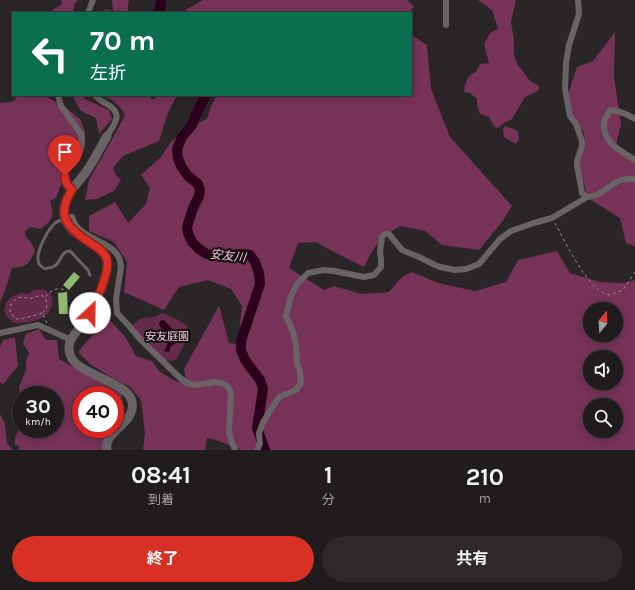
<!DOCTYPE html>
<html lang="ja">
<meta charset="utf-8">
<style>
body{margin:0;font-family:Karla,"Noto Sans JP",sans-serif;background:#2d292a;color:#f1f3f6;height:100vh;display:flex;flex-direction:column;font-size:15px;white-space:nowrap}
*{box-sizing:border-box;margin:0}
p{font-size:13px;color:#a2a1a4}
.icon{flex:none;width:22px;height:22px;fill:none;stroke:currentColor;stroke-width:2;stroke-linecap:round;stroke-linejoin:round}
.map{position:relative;height:450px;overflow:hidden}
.details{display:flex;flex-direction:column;background:#201c1d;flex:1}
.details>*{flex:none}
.top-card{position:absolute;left:12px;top:12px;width:400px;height:84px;border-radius:0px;box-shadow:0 2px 10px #0003,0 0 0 1px #3d3a3b;background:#0b6e4f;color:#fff;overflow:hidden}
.needle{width:26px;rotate:18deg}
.buttons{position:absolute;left:583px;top:302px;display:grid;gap:8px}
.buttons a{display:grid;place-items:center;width:40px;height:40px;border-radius:50%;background:#201c1d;box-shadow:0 2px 10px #0003,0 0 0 1px #3d3a3b;font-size:20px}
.speed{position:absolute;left:12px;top:386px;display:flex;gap:8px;font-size:20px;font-weight:700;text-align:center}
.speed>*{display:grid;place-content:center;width:52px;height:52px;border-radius:50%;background:#201c1d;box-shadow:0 2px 10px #0003,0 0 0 1px #3d3a3b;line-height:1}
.speed small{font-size:10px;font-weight:400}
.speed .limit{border:6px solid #d22;background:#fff;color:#111}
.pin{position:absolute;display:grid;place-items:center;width:34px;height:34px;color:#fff;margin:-41px -17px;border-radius:50% 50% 50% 0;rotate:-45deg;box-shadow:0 0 4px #0007}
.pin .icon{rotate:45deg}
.me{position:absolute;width:44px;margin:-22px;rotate:24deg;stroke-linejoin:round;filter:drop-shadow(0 0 3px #0008)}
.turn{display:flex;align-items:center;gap:14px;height:84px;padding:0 12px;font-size:18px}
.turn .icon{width:52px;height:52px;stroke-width:2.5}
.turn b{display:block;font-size:28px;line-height:34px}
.eta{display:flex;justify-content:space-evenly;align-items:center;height:68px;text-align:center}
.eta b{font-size:24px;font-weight:700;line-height:28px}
.primary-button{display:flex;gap:8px;margin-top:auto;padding:8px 12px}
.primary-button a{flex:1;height:46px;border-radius:24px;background:#d93025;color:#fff;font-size:16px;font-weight:700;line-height:46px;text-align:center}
.primary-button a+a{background:#2d292a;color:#f1f3f6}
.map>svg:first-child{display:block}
.green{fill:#662a4b}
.forest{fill:#763257;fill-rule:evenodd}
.water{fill:#2c001a}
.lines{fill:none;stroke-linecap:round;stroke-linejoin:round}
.river{stroke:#2c001a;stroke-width:10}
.building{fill:#90b972}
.path{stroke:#938e90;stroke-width:1;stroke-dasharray:3 3;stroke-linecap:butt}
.lane{stroke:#696365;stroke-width:3}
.street{stroke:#696365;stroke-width:6}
.secondary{stroke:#696365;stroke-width:9}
.route-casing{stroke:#8d1f18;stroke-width:10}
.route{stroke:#d93025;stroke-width:7}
.labels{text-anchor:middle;stroke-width:4;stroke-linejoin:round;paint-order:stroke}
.park-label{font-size:11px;fill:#f7cce0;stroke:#110f10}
.water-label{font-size:12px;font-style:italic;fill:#ffc0de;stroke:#110f10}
</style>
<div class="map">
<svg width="635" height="450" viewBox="0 0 635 450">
<rect width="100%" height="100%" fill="#2a2527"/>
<path class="green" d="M42 289C45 290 48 292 50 294 56 301 50 315 42 318 34 322 23 323 14 323L8 318 4 311 6 302 13 296 21 293 28 294 34 290Z
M162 313C172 316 179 320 187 326 186 341 184 347 176 360L165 361 131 326 142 318 155 317Z"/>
<path class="forest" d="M61 0H78L74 5 73 13H47L62 4Z
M112 0H129L128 6V13H104L105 9 113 11Z
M203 0H407L414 7 408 13H186L185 10Z
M478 0H516L511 22 514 40V55L517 64 530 81 539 86 538 91 525 97 512 119 504 123 498 128 494 126 489 117 480 114 477 105V99L470 93 464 92C465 83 467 75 476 72L480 64 489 63 484 44 490 33 498 29 492 10Z
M615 32 614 76 621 124 616 145 635 158V246L626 243 620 218 588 198 580 170 579 160 584 148 585 140 583 131 573 116 568 94 577 67 593 61Z
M413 36 427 45 431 89 450 137 512 206 502 222 479 250 442 245 425 231 401 226 388 233 374 248 364 267 332 251 316 242 298 243 289 268 324 290 334 286 361 294 389 292 402 277 412 272 438 283 475 291 506 282 518 260 557 251 570 273 600 282 624 283 635 280V450H241L219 441 207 438 205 450H143L145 433 141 400 130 387 109 376 90 364 78 352C86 342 96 333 102 322L111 321 126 338 136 356 152 361 160 372 177 382 186 380 184 369 219 306 229 343 238 344 242 306 231 289 208 280 179 287 164 310 124 292 127 262 114 242 89 231V216L115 202 128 223 146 204 150 188 141 175 161 157 171 142 187 128 207 119 211 106 217 95H411V37ZM590 309H616V335H590ZM590 357H616V383H590ZM590 405H616V431H590Z
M16 95H44L66 108 80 119 85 132V145L82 156 65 173 56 198 50 201C55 217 53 220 40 229L31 227 25 231 26 237 31 242 35 251C29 264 27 267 12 268L6 288 0 303V103L11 102 15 100Z
M72 95H83L85 99 109 110 112 119 99 134 96 118 81 111Z
M101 95H151V100L161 95H177L168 113 159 141 123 156 113 168 115 174 121 180 114 191 97 199 85 200 89 180 115 134 125 115C118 103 113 100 101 95Z
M505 126 516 130 518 132 519 139 516 144 504 137 503 129Z
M39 329 46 340H57L59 359 92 377 121 391C123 406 125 414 115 426V395H81V429H113L107 450H18L20 446 15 445V438L18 430 21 429H55V395H21V414L15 411V405L20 400 19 387 26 370V361L29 353 23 343 26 334Z
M15 337 18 366 3 384 0 382V347L3 340Z
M0 414 5 424 7 443 13 450H0Z"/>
<path class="water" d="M164 320C172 330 178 330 175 344L171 346 169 352 164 351 170 339 169 335 161 328 159 324 160 321Z"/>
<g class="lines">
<path class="river" d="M158 13 161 6V0
M206 95 197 112 192 125 182 137 177 149 178 158 181 166 188 176 198 184 200 190 199 196 193 208 187 227 188 233 192 242 199 249 205 253 213 256 244 254 250 255 255 262 259 273 260 284 241 341V350L245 360 260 380 263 389 257 428 265 450"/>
</g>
<path class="building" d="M74 272 80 277 69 290 63 285Z
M67 292 68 314H59L58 293Z"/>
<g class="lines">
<path class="path" d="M555 223C564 240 586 284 602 292 604 294 607 294 610 295L623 290 635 272
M42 313 25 318 16 319 10 312 11 304 17 298 23 297 29 299 41 295 45 297
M47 323 42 313 46 310 47 304 45 297C51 290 58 286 67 291"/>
<path class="lane" d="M64 219C61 220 58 221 55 223 48 230 30 259 42 267 44 269 45 269 48 268 63 267 58 251 70 251L88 270 90 275"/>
<path class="street" d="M578 0 579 14 569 45 566 63 565 89 570 116 576 124 582 141V146L577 161V165L582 193 587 197C600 197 607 186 619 181 624 178 630 179 635 179
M88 13 93 0
M446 25V0
M58 95 61 106 81 134 82 140 80 152 66 172 65 180 66 184 72 190
M95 95C98 99 101 101 105 103 124 113 116 122 107 136
M635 119C627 114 619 111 610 110 609 113 606 116 605 119 599 140 620 151 635 160
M65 218 72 217C74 223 77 229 83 232 97 243 120 245 121 267L116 299 117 313 130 327 141 340 179 377 187 383 195 385 216 382 221 383 227 386 231 392 229 432 231 440 235 450
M0 333 38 325 67 338 71 339
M257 450 260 444 259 433 263 422 279 397 296 390 301 383 300 371 297 364 296 345 293 332 286 316 291 296 297 284 308 273 324 270 334 271 364 277 374 275 381 267V259L380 252 382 237 385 234H389L402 250 419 257 435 265 440 267 455 270 466 269 479 264 500 239 511 231 537 222 552 218 587 197"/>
<path class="secondary" d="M107 450C103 431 136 424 132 402 129 383 84 376 72 359 72 358 70 355 70 354 65 339 79 331 86 320 90 315 93 308 96 302 100 292 109 272 107 261 104 240 60 238 64 208 66 193 78 183 86 172 94 161 100 148 107 136"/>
</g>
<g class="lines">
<defs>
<path id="route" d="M65 176C65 182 67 185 72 190 54 217 70 230 92 244 98 248 105 252 107 260 110 272 96 301 90 313"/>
</defs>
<use href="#route" class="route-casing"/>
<use href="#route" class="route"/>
</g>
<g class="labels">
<g class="park-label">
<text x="167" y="340">安友庭園</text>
</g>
<g class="water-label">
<text transform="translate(228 256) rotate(6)" y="4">安友川</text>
</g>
</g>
</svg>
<div class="buttons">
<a><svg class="needle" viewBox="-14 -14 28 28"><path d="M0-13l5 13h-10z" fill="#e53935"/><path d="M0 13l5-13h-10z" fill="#a2a1a4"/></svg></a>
<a><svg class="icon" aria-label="sound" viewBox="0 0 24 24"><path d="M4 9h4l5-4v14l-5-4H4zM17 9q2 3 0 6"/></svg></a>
<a><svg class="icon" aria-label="search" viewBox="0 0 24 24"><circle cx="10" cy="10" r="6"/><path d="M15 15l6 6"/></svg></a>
</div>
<div class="speed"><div>30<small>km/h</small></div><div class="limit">40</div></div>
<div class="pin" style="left:65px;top:176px;background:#d93025"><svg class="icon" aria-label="arrive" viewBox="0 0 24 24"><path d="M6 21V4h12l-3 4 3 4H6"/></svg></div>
<svg class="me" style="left:90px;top:313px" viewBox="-20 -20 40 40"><circle r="19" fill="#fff"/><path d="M0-13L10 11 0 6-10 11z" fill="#d93025"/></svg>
<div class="top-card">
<div class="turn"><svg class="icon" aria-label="left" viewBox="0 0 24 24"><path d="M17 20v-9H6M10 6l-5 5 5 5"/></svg><div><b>70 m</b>左折</div></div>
</div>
</div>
<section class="details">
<div class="eta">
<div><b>08:41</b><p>到着</p></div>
<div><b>1</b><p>分</p></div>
<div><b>210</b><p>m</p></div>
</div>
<div class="primary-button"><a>終了</a><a>共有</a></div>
</section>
